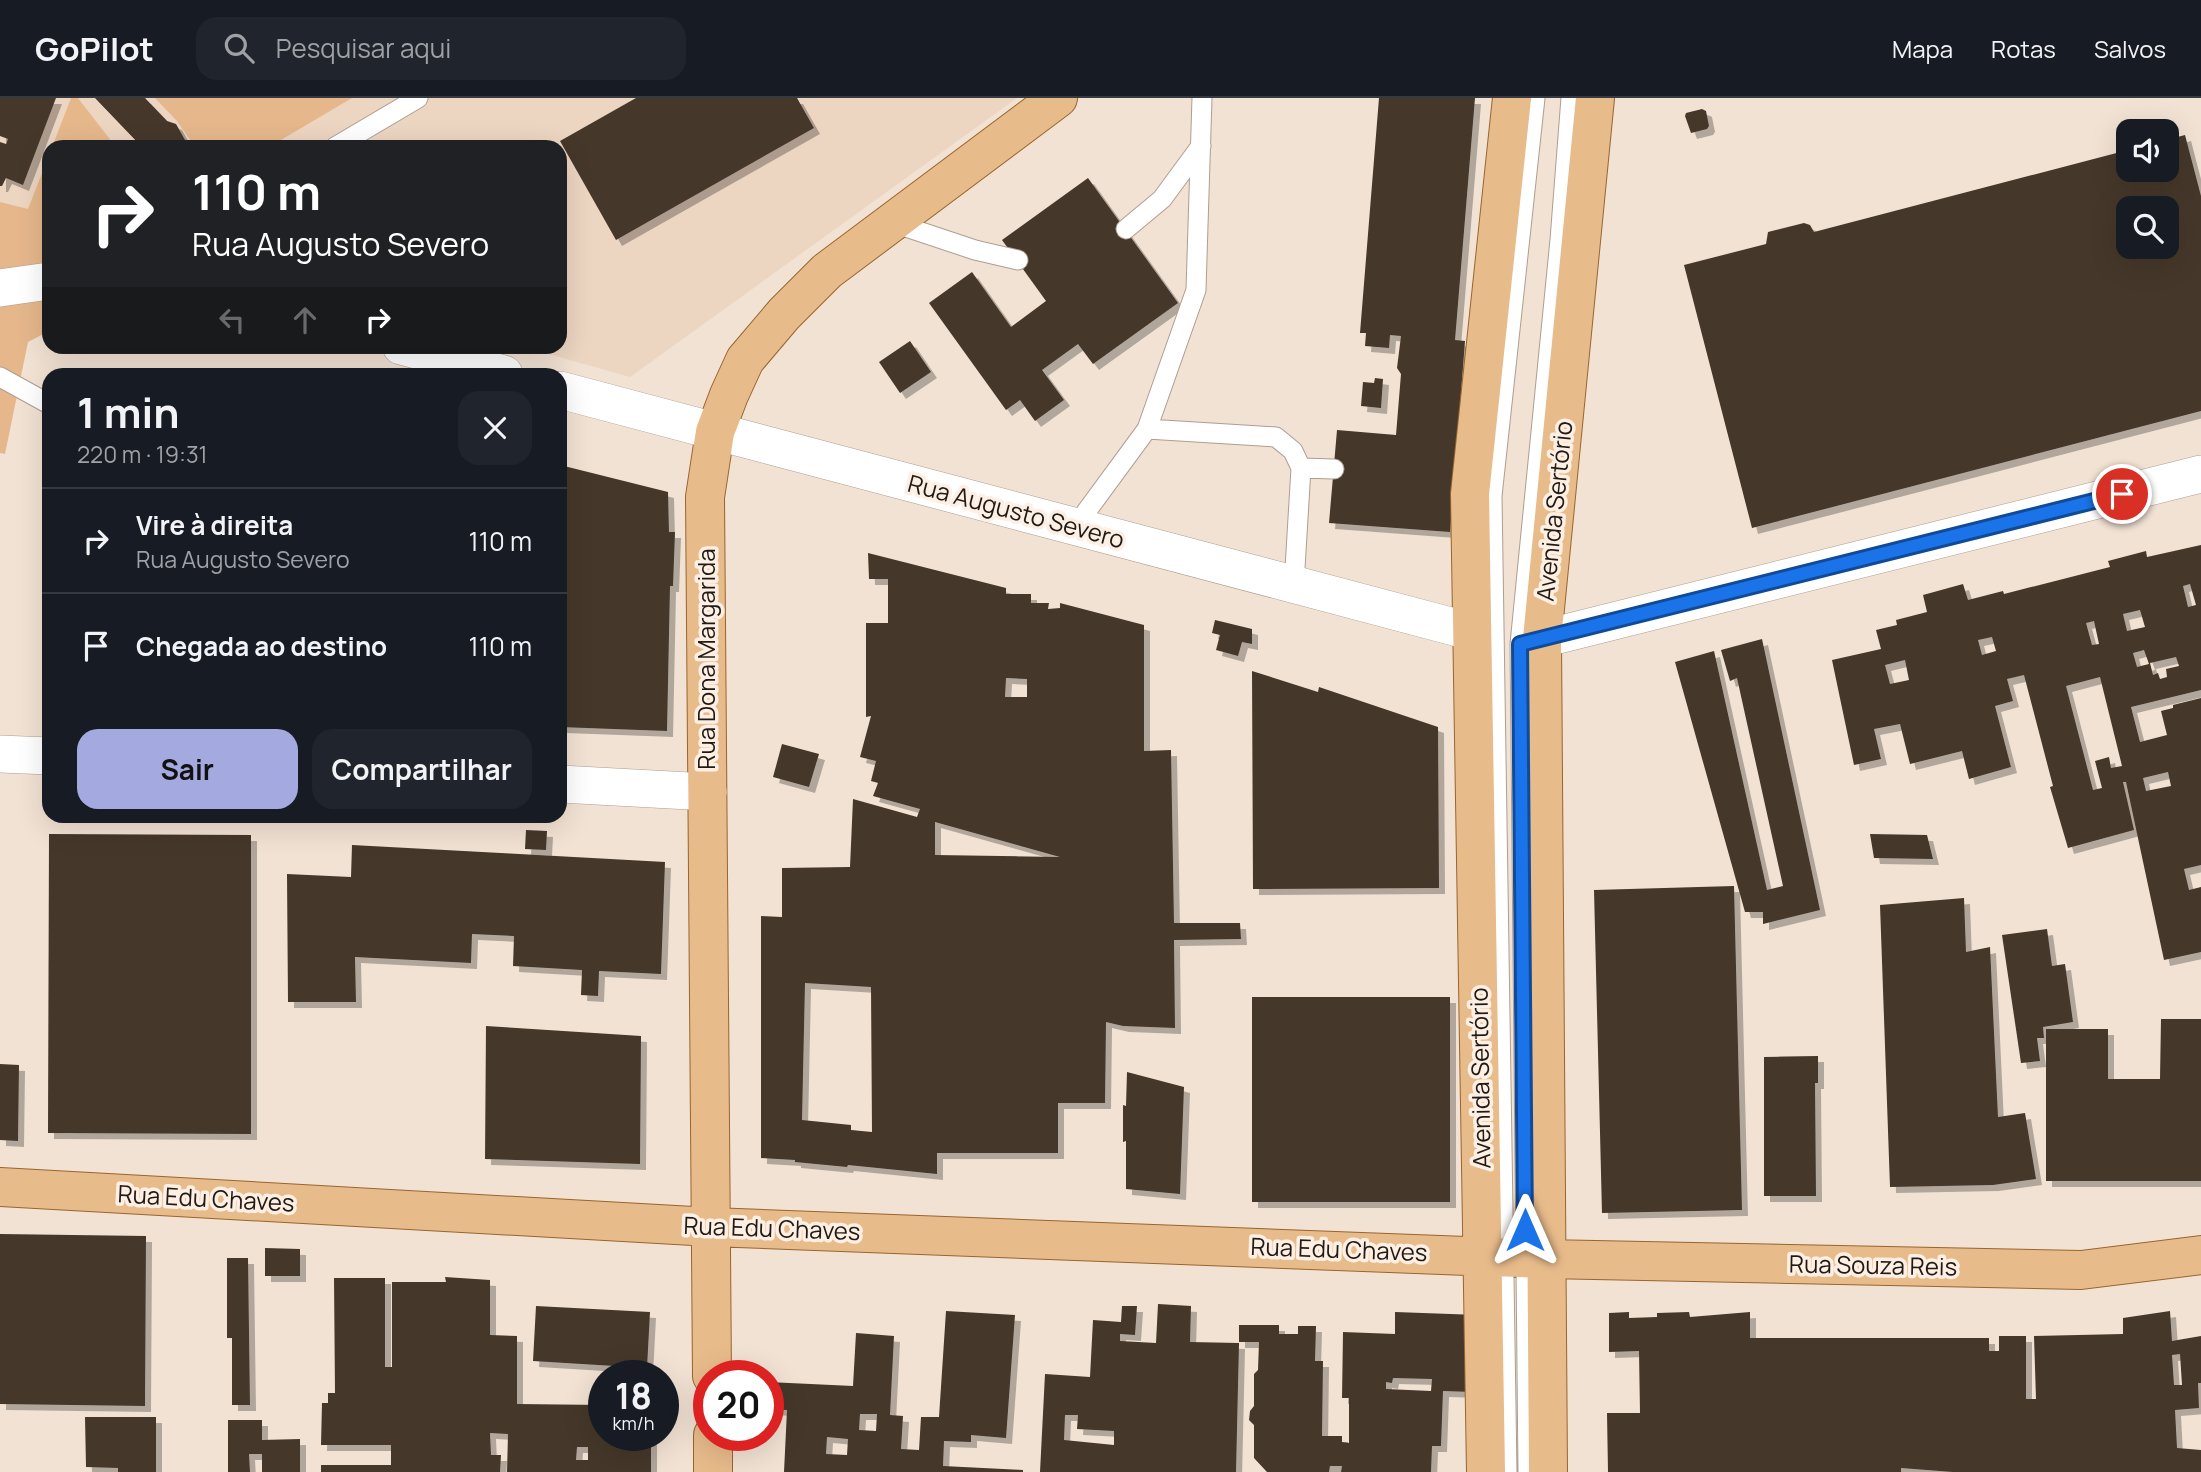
<!DOCTYPE html>
<html lang="pt">
<meta charset="utf-8">
<style>
body{margin:0;font-family:Manrope,sans-serif;background:#20242c;color:#f1f3f6;height:100vh;display:flex;flex-direction:column;font-size:26px;white-space:nowrap}
*{box-sizing:border-box;margin:0}
p{font-size:23px;color:#9ea1a6}
.icon{flex:none;width:38px;height:38px;fill:none;stroke:currentColor;stroke-width:2;stroke-linecap:round;stroke-linejoin:round}
.map{position:relative;flex:1;overflow:hidden}
.panel{position:absolute;left:42px;top:270px;width:525px;height:455px;display:flex;flex-direction:column;background:#171b24;border-radius:21px;box-shadow:0 7px 28px #0002}
.panel>*{flex:none}
.banner{position:absolute;left:42px;top:42px;width:525px;height:214px;border-radius:21px;box-shadow:0 7px 28px #0002;background:#202124;color:#fff;overflow:hidden}
.buttons{position:absolute;left:2116px;top:21px;display:grid;gap:14px}
.buttons a{display:grid;place-items:center;width:63px;height:63px;border-radius:14px;background:#171b24;box-shadow:0 7px 28px #0002;font-size:35px}
.speed{position:absolute;left:588px;top:1262px;display:flex;gap:14px;font-size:35px;font-weight:700;text-align:center}
.speed>*{display:grid;place-content:center;width:91px;height:91px;border-radius:50%;background:#171b24;box-shadow:0 7px 28px #0002;line-height:1}
.speed small{font-size:18px;font-weight:400}
.speed .limit{border:10px solid #d22;background:#fff;color:#111}
.pin{position:absolute;display:grid;place-items:center;width:60px;height:60px;color:#fff;margin:-30px;border:4px solid #fff;border-radius:50%;box-shadow:0 2px 7px #0007}
.me{position:absolute;width:77px;margin:-38px;rotate:0deg;stroke-linejoin:round;filter:drop-shadow(0 0 5px #0008)}
.turn{display:flex;align-items:center;gap:24px;height:147px;padding:0 35px;font-size:32px}
.turn .icon{width:91px;height:91px;stroke-width:2.5}
.turn b{display:block;font-size:49px;line-height:60px}
.lanes{display:flex;align-items:center;height:66px;padding:0 35px;background:#0003;justify-content:center;gap:35px;direction:ltr}
.lanes .off{opacity:.35}
.round{display:grid;place-items:center;flex:none;width:74px;height:74px;border-radius:21px;background:#20242c}
.head{display:flex;align-items:center;justify-content:space-between;height:119px;padding:0 35px}
h1{font-size:42px;font-weight:700;line-height:52px}
.primary-button{display:flex;gap:14px;margin-top:auto;padding:14px 35px}
.primary-button a{flex:1;height:80px;border-radius:21px;background:#a4a9df;color:#111;font-size:28px;font-weight:700;line-height:80px;text-align:center}
.primary-button a+a{background:#20242c;color:#f1f3f6}
ul{padding:0;list-style:none}
li{display:flex;align-items:center;gap:21px;height:105px;padding:0 35px;border-top:2px solid #363941}
li div{flex:1}
li b{display:block;font-size:26px}
li em{font-style:normal}
header{display:flex;align-items:center;gap:42px;box-sizing:border-box;height:98px;padding:0 35px;background:#171b24;border-bottom:2px solid #363941}
header strong{font-size:33px}
nav{display:flex;gap:38px;margin-inline-start:auto;font-size:24px}
.search{width:490px;height:63px;background:#20242c;display:flex;align-items:center;gap:18px;box-sizing:border-box;padding:0 24px;border-radius:21px;color:#9ea1a6;font-size:26px}
.map>svg:first-child{display:block}
.built{fill:#ecd5c1}
.green{fill:#e6b78b}
.building{fill:#45372c;fill-rule:evenodd;filter:url(#shadow)}
.lines{fill:none;stroke-linecap:round;stroke-linejoin:round}
.lane-casing{stroke:#ae9e90;stroke-width:21}
.street-casing{stroke:#ae9e90;stroke-width:38}
.primary-casing{stroke:#98652f;stroke-width:40}
.lane{stroke:#fff;stroke-width:19}
.street{stroke:#fff;stroke-width:37}
.primary{stroke:#e8bb8b;stroke-width:38}
.route-casing{stroke:#114b97;stroke-width:18}
.route{stroke:#1a73e8;stroke-width:12}
.labels{text-anchor:middle;stroke-width:7;stroke-linejoin:round;paint-order:stroke}
.street-label{font-size:24px;fill:#201a15;stroke:#fdefe3}
</style>
<header>
<strong>GoPilot</strong>
<div class="search"><svg class="icon" aria-label="search" viewBox="0 0 24 24"><circle cx="10" cy="10" r="6"/><path d="M15 15l6 6"/></svg>Pesquisar aqui</div>
<nav><a>Mapa</a><a>Rotas</a><a>Salvos</a></nav>
</header>
<div class="map">
<svg width="2201" height="1374" viewBox="0 0 2201 1374">
<defs>
<filter id="shadow"><feDropShadow dx="6" dy="6" stdDeviation="0" flood-color="#0004"/></filter>
</defs>
<rect width="100%" height="100%" fill="#f2e2d3"/>
<path class="built" d="M0 0H71L52 49H49V57L28 112 0 104Z
M78 0H1017L630 279 524 249 560 248V49H116Z"/>
<path class="green" d="M71 0H78L116 49H52Z
M155 0H352L269 49H195L177 23Z
M49 57V233L28 244 5 356 0 355V104L28 111Z"/>
<path class="building" d="M0 0H56L23 87 6 80 2 88H0V44L6 46 8 41 0 38Z
M95 0H145L167 23 176 26 189 49H142Z
M636 0H797L814 30 616 142 560 43Z
M1379 0H1475L1455 242 1465 243 1450 434 1329 425 1337 332 1396 337 1401 276 1397 270 1401 238 1390 237 1389 250 1365 248 1366 235H1360Z
M1702 11 1706 13 1709 28 1707 31 1691 35 1685 18 1686 15Z
M2185 37 2201 98V313L1752 430 1684 167 1766 146 1768 134 1804 125 1810 127 1814 134 2128 52V72H2166V42ZM2128 110H2166V149H2128Z
M1088 80 1178 205 1093 266 1078 246 1042 272 1064 302 1035 323 1020 302 1006 312 929 205 972 174 1011 229 1046 203 1002 142Z
M910 243 931 274 900 295 879 264Z
M1375 280 1383 281 1381 310 1361 308 1363 284 1374 285Z
M560 367 668 394 669 434H675L673 488H670L667 633 560 629Z
M2201 447V592L2131 609 2140 644 2167 637 2161 613 2173 610V607L2201 600V767L2184 771 2189 792 2201 789V854L2164 862 2126 684H2123L2134 732 2068 750 2050 689 2053 688 2024 577 2007 581 2013 603 1995 608 2011 669 1969 681 1962 653 1910 666 1900 626 1874 631 1881 661 1854 667 1832 562 1881 551 1876 532 1897 527 1896 522 1927 514 1923 497 1963 486 1968 502 2003 493 2004 496 2110 469 2108 463 2146 453 2147 459ZM2190 486 2196 507 2188 509 2183 488ZM2140 512 2145 529 2127 533 2123 516ZM2094 523 2099 546 2092 547 2086 525ZM1992 539 1996 553 1982 557 1978 542ZM2144 552 2149 566 2137 569 2133 555ZM2176 559 2179 568 2166 571 2167 579 2160 581 2158 575 2153 577 2150 565ZM1905 562 1909 582 1890 586 1885 567ZM2100 579 2122 668 2111 670 2109 659 2095 663 2102 690 2093 692 2066 588ZM2168 674 2171 688 2146 693 2143 680Z
M868 455 1006 490V496H1031V505H1049L1048 511 1060 510V505L1144 527V653L1171 652 1174 825H1240L1241 841 1174 842 1175 930 1123 928 1106 924 1105 1005H1058V1055H937V1076L848 1067 847 1069 795 1064V1062L761 1060V818L782 819V770L850 769 853 701 917 719 920 711 873 698 878 685 871 683 876 663 860 659 871 618 866 619V525H888V481H869ZM1006 580 1027 581V599H1005ZM935 724 1060 759 935 757ZM805 885 871 889 872 1034 851 1032V1027L802 1022Z
M1215 522 1252 531V546L1242 544 1238 558 1216 552 1220 537 1212 535Z
M1762 541 1820 812 1763 826V814H1745L1675 564 1714 553 1767 792 1783 788 1737 580 1730 583 1721 552Z
M1252 573 1318 594 1319 589 1438 629 1439 790 1253 791Z
M782 646 819 656 809 689 773 679Z
M526 732 547 733 546 752 525 751Z
M49 736 251 737V1036L48 1035Z
M1870 736 1927 737 1933 761 1874 760Z
M352 747 665 764 661 876 599 873 598 898 581 897 582 872 513 868 514 838 472 836 471 865 355 859 356 904H288L287 776 351 779Z
M1734 788 1742 1112 1602 1115 1594 792Z
M1964 800 1966 854 1990 849 1998 1019 2025 1015 2036 1081 1993 1087 1890 1089 1880 807Z
M2047 831 2052 868 2065 866 2073 924 2043 929 2044 940H2037L2040 963 2021 965 2002 837Z
M1252 899H1450V1104H1252Z
M2161 921H2201V1083H2046V931H2108V981H2160Z
M486 928 641 938 640 1066 485 1061Z
M1818 958V985H1815L1816 1098H1764V959Z
M0 966 19 967 18 1043 0 1042Z
M1127 974 1184 989 1180 1096 1126 1091V1043L1123 1044V1007L1126 1008Z
M0 1136 146 1138 145 1308 0 1306Z
M265 1150 300 1151V1178H265Z
M227 1160H248L250 1307H232V1240H227Z
M445 1179 490 1182V1237L517 1238V1306L604 1307V1337H651V1374H507L508 1336 490 1335 491 1357H501L500 1374H321V1367H391V1347H321L322 1305H328V1295H335L334 1180H385V1269H392V1184H446ZM577 1349H588V1362H576Z
M1158 1206 1191 1208 1190 1244 1239 1245 1236 1374H1040L1045 1276 1090 1279 1093 1222 1121 1224 1122 1208H1137L1135 1237 1120 1236V1243L1156 1245ZM1065 1317H1078L1077 1331 1114 1333V1347L1064 1342Z
M536 1208 650 1214 647 1270 533 1263Z
M946 1213 1015 1217 1006 1340 971 1337V1344L944 1343 943 1368 1023 1372V1374H784L787 1312 768 1311V1284L853 1288 856 1235 894 1238 890 1317 903 1318 901 1351 919 1352 921 1319H939ZM860 1316H877L876 1333 859 1332ZM827 1339 848 1341 847 1357 826 1356Z
M2170 1213 2172 1243 2201 1238V1285H2198L2199 1310 2175 1312 2177 1350 2201 1352V1374H1953L1901 1370V1374H1608L1607 1315H1640L1639 1253 1609 1254V1215L1629 1214V1220L1657 1219V1215L1689 1214 1690 1219 1750 1214V1240H1989V1253H1999V1238H2026V1301H2036L2034 1238 2123 1236V1220ZM2180 1256 2182 1287H2174L2172 1257Z
M1395 1214 1478 1217 1474 1294 1443 1293 1441 1348H1432L1431 1374H1341L1342 1368H1330L1329 1374H1267L1254 1360V1327L1249 1322 1250 1313 1254 1308V1276L1258 1272 1259 1244H1239V1227H1279V1236H1298V1228H1316L1315 1263H1323L1322 1338H1342V1344L1349 1345V1300H1342L1343 1234 1395 1236ZM1393 1280 1432 1281 1431 1293 1386 1291V1284L1392 1285Z
M85 1319H156V1374H118V1370L86 1369Z
M228 1322H262V1342L300 1341V1374H262V1356H249L250 1374H228Z"/>
<g class="lines">
<defs>
<path id="lane" d="M335 49 418 0
M891 124 975 152 1018 162
M1126 131 1162 101 1201 48
M0 279 49 306
M1147 331 1276 339 1293 353 1301 370 1294 487
M1301 370 1334 371
M1075 429 1147 331 1196 192 1202 0
M1507 1374 1492 398 1535 0
M1528 1374 1520 546 1560 142 1571 0"/>
<path id="street" d="M0 190 49 183
M401 248 504 276
M560 292 1473 534
M1542 541 2201 376
M0 656 49 658
M560 686 708 694"/>
<path id="primary" d="M0 1089 711 1129 1545 1161 2081 1172 2201 1157
M712 1278 705 399 715 334 729 297 745 262 784 216 827 173 1058 0
M713 1337V1374
M1486 1374 1470 396 1512 0
M1548 1374 1542 541 1595 0"/>
</defs>
<use href="#lane" class="lane-casing"/>
<use href="#street" class="street-casing"/>
<use href="#primary" class="primary-casing"/>
<use href="#lane" class="lane"/>
<use href="#street" class="street"/>
<use href="#primary" class="primary"/>
</g>
<g class="lines">
<defs>
<path id="route" d="M1525 1132 1520 546 2122 396"/>
</defs>
<use href="#route" class="route-casing"/>
<use href="#route" class="route"/>
</g>
<g class="labels">
<g class="street-label">
<text transform="translate(1555 413) rotate(-84)" y="8">Avenida Sertório</text>
<text transform="translate(1016 414) rotate(15)" y="8">Rua Augusto Severo</text>
<text transform="translate(707 561) rotate(-90)" y="8">Rua Dona Margarida</text>
<text transform="translate(1481 980) rotate(-91)" y="8">Avenida Sertório</text>
<text transform="translate(206 1101) rotate(3)" y="8">Rua Edu Chaves</text>
<text transform="translate(772 1131) rotate(2)" y="8">Rua Edu Chaves</text>
<text transform="translate(1339 1152) rotate(2)" y="8">Rua Edu Chaves</text>
<text transform="translate(1873 1168) rotate(1)" y="8">Rua Souza Reis</text>
</g>
</g>
</svg>
<div class="buttons">
<a><svg class="icon" aria-label="sound" viewBox="0 0 24 24"><path d="M4 9h4l5-4v14l-5-4H4zM17 9q2 3 0 6"/></svg></a>
<a><svg class="icon" aria-label="search" viewBox="0 0 24 24"><circle cx="10" cy="10" r="6"/><path d="M15 15l6 6"/></svg></a>
</div>
<div class="speed"><div>18<small>km/h</small></div><div class="limit">20</div></div>
<div class="pin" style="left:2122px;top:396px;background:#d93025"><svg class="icon" aria-label="arrive" viewBox="0 0 24 24"><path d="M6 21V4h12l-3 4 3 4H6"/></svg></div>
<svg class="me" style="left:1525px;top:1132px" viewBox="-20 -20 40 40"><path d="M0-17L14 15 0 8-14 15z" fill="#1a73e8" stroke="#fff" stroke-width="4"/></svg>
<div class="banner">
<div class="turn"><svg class="icon" aria-label="right" viewBox="0 0 24 24"><path d="M7 20v-9h11M14 6l5 5-5 5"/></svg><div><b>110 m</b>Rua Augusto Severo</div></div>
<div class="lanes"><svg class="icon off" aria-label="left" viewBox="0 0 24 24"><path d="M17 20v-9H6M10 6l-5 5 5 5"/></svg><svg class="icon off" aria-label="ahead" viewBox="0 0 24 24"><path d="M12 20V5M6 11l6-6 6 6"/></svg><svg class="icon" aria-label="right" viewBox="0 0 24 24"><path d="M7 20v-9h11M14 6l5 5-5 5"/></svg></div>
</div>
<section class="panel">
<div class="head"><div><h1>1 min</h1><p>220 m · 19:31</p></div><a class="round"><svg class="icon" aria-label="close" viewBox="0 0 24 24"><path d="M6 6l12 12M18 6L6 18"/></svg></a></div>
<ul>
<li><svg class="icon" aria-label="right" viewBox="0 0 24 24"><path d="M7 20v-9h11M14 6l5 5-5 5"/></svg><div><b>Vire à direita</b><p>Rua Augusto Severo</p></div><em>110 m</em></li>
<li><svg class="icon" aria-label="arrive" viewBox="0 0 24 24"><path d="M6 21V4h12l-3 4 3 4H6"/></svg><div><b>Chegada ao destino</b></div><em>110 m</em></li>
</ul>
<div class="primary-button"><a>Sair</a><a>Compartilhar</a></div>
</section>
</div>
